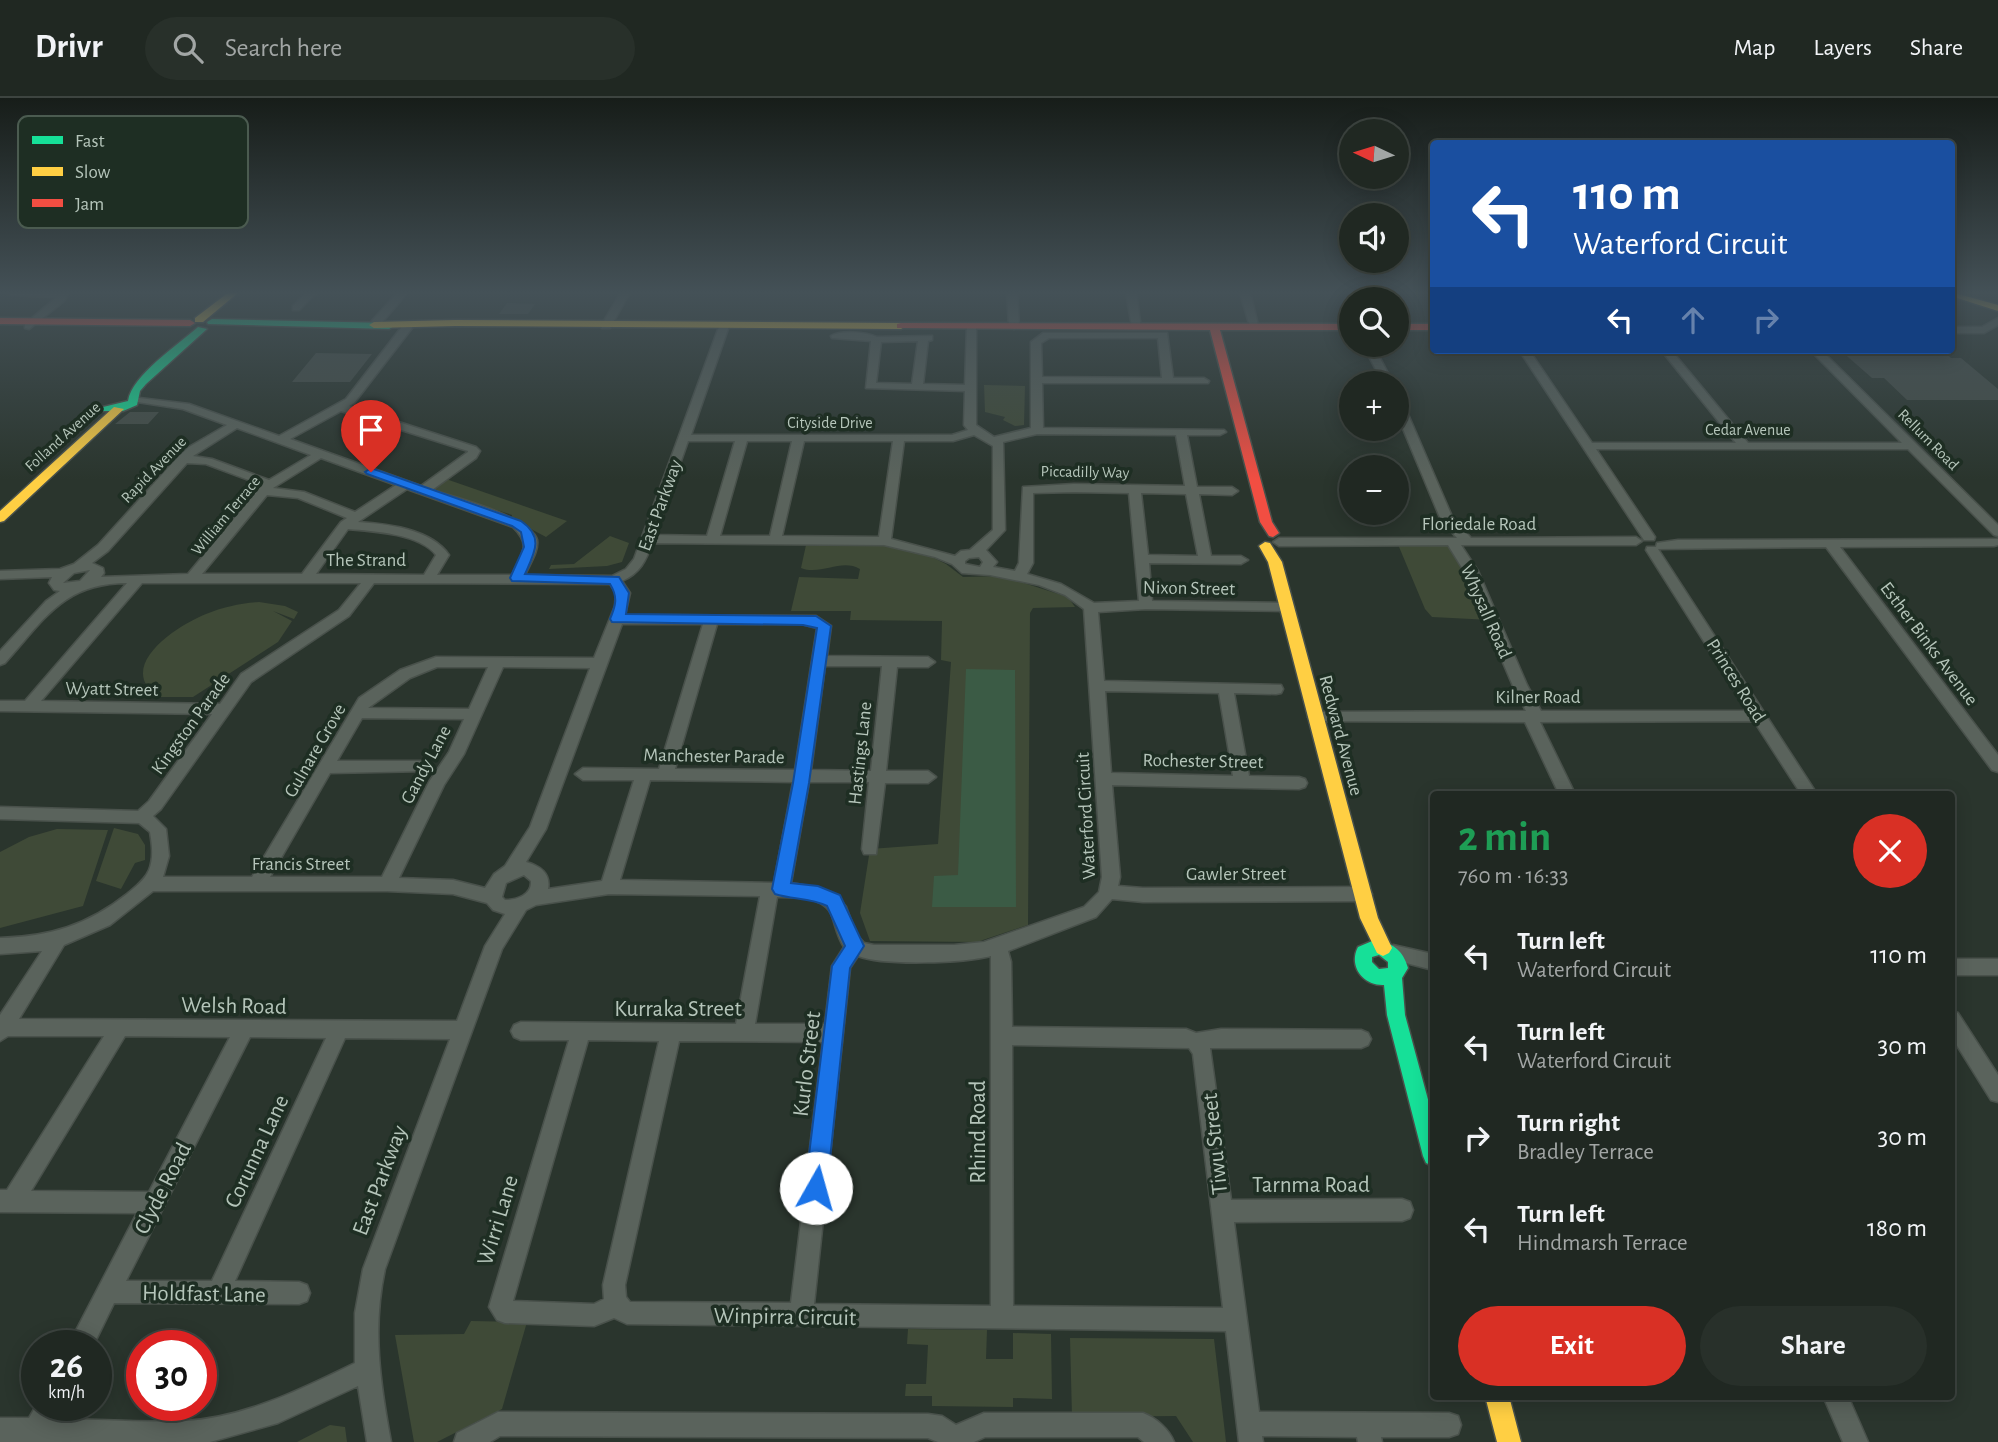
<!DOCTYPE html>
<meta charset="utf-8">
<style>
body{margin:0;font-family:"Alegreya Sans",sans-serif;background:#28302a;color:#f1f3f6;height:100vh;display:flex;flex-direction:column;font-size:26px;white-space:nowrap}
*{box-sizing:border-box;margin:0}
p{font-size:23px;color:#a2a6a5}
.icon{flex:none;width:38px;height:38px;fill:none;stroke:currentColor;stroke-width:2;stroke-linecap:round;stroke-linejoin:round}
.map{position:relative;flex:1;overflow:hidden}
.side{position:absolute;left:1430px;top:693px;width:525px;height:609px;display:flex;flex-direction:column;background:#202822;border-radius:7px;box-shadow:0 4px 18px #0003,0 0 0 2px #3d4440}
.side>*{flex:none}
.hud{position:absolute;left:1430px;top:42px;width:525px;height:214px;border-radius:7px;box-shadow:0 4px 18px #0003,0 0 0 2px #3d4440;background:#1a4fa0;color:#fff;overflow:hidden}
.needle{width:46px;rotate:274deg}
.tools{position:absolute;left:1339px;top:21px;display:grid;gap:14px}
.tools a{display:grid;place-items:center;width:70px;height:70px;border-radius:50%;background:#202822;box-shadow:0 4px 18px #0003,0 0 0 2px #3d4440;font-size:35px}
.speed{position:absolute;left:21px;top:1232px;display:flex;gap:14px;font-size:35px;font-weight:700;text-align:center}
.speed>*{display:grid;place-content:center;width:91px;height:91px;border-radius:50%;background:#202822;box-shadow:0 4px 18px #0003,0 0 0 2px #3d4440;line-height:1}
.speed small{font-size:18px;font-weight:400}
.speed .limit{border:10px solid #d22;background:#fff;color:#111}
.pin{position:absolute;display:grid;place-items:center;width:60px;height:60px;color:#fff;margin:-72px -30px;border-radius:50% 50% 50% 0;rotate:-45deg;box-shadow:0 0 7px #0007}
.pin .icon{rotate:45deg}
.me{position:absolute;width:77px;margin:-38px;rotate:7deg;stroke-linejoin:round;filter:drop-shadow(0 0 5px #0008)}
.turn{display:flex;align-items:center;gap:24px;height:147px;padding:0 28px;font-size:32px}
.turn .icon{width:91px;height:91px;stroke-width:2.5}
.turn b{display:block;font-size:49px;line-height:60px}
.lanes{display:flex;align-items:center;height:66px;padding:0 28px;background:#0003;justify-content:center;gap:35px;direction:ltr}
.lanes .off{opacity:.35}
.round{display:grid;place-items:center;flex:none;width:74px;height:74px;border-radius:37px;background:#28302a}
.overview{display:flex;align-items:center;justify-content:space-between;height:119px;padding:0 28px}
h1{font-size:42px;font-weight:700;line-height:52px;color:#1e9e55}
.button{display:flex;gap:14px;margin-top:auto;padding:14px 28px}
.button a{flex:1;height:80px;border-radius:42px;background:#d93025;color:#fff;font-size:28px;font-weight:700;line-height:80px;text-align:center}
.button a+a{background:#28302a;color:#f1f3f6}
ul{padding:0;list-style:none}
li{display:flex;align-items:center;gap:21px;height:91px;padding:0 28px}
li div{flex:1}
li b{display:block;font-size:26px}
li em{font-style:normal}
header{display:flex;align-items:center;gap:42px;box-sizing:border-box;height:98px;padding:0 35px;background:#202822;border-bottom:2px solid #3d4440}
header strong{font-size:33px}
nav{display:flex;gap:38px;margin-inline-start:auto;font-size:24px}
.search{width:490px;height:63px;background:#28302a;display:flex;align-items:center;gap:18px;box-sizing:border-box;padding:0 24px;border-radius:38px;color:#a2a6a5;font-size:26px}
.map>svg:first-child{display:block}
.green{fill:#3f4a37}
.water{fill:#3b5b45}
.building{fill:#444d47}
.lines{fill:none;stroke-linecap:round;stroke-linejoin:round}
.street-casing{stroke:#49514b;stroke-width:3}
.fast-casing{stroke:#49514b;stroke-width:3}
.slow-casing{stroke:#49514b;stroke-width:3}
.jam-casing{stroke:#49514b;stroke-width:3}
.street{fill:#5a635c;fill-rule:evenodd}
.fast{fill:#16e098;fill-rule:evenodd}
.slow{fill:#ffcf43;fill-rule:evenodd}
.jam{fill:#f24e42;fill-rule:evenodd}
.route{fill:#1a73e8;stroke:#114b97;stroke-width:2}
.labels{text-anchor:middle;stroke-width:7;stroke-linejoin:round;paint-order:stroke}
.far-street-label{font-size:16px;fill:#b5c5ba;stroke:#1e2e23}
.street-label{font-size:19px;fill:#b5c5ba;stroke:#1e2e23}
.near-street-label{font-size:23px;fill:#b5c5ba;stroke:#1e2e23}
.key{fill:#1e2e23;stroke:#4b5b50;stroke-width:2}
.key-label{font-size:19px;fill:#b5c5ba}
</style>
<header>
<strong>Drivr</strong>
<div class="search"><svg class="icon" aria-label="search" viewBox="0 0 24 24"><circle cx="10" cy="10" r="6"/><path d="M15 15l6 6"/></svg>Search here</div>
<nav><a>Map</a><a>Layers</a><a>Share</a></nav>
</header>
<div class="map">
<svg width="1998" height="1344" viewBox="0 0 1998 1344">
<rect width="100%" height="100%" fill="#2a352d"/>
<path class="green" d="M984 287 1025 288 1024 327 1015 328 1003 322 1005 319 985 314Z
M446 381 567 423 546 439 512 421V417L434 392Z
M610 438 629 445 622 464 607 468 549 471 551 467 574 466Z
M1397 444H1452L1491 522 1432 519 1425 511Z
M806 447 886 448 930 458 946 466 963 479 1002 478 1068 499 1075 509 1033 510 1030 515 1028 827 977 844 870 843 860 815 870 751 938 746 951 564 941 562 942 523 850 522 851 513H791L799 479 858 481 860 471C841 460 821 478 801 470Z
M259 504 285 508 298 514 294 521 273 513 292 523 278 544 193 599H158C114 568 178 527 206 516 223 509 241 505 259 504Z
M114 730 138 736 145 747V762L135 765 121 791 96 783Z
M57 731 108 732 83 808 0 830V754L29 739Z
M471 1223 527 1224 502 1311 437 1344H414L395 1237 464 1236Z
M908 1231 987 1232 986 1261H1013V1235L1051 1236 1052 1301 1013 1300V1309L932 1308V1298H905L906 1286H926L928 1247 907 1246Z
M1070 1240 1214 1241 1226 1344H1193L1176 1318 1072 1319Z
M330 1327 345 1329 347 1344H297Z"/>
<path class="water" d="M966 571 1015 572 1016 809H932L934 778 958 777Z"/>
<path class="building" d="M507 205 535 206 528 216H499Z
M1840 252H1942L1951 260H1961L1998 291V302H1907L1884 280H1872Z
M316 255 372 256 350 284H292Z
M130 314H159L148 326H115Z"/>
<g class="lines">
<defs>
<path id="street" d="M7 194H65L68 196 64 203 29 231 25 230V226L57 199 11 197Z
M307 194H317L299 212H293V208Z
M398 194H408L378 229H370V225Z
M621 194H630L610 230H602L601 228Z
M1007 194H1017L1019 228 1014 231 1009 228Z
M1126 194H1136L1141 231 1132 229Z
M1240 194H1250L1259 231 1250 229Z
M1998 220V227L1984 235H1951V229H1982Z
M408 225 413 228 412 230 354 305 349 308 476 349 480 353 476 360 432 392C454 399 531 419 537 442 539 453 529 467 525 477L612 478 626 471 634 461 720 226 729 228 691 337H952L968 332 964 327 965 293 866 290 871 243 832 240 831 238C841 232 866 234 877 239L932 238V242L928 243 923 286 965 287 967 228 976 226V327L994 339 1031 330V244L1043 235H1167L1173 280H1204L1209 283 1208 285H1042L1043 330 1224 332 1226 334 1220 337H1187L1197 389H1232L1238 393 1232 397 1199 396 1211 458H1241L1248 462 1241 466 1149 465 1152 503 1287 505 1294 509 1287 513 1146 511 1098 514 1104 583 1281 587 1283 591 1281 595 1276 596 1234 595 1249 678 1299 679 1305 681 1307 685 1305 689 1299 691 1112 687 1120 779 1118 788 1143 790 1363 789 1369 791 1372 796 1369 801 1363 803 1143 804 1112 801 1096 819 1008 853 1011 864 1012 929 1186 931 1196 935 1221 931 1361 932 1368 935 1371 941 1368 947 1361 950H1210L1231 1102 1402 1101 1410 1104 1413 1112 1410 1120 1402 1123 1234 1124 1259 1314 1449 1315 1458 1318 1461 1327 1458 1336 1449 1339H1381L1382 1344H1358L1357 1339 1262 1338 1263 1344H1239L1226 1233 627 1226 614 1220 594 1228 505 1225 497 1222 489 1209 569 942H521L514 939 511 933 514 927 521 924 736 926 760 798 609 796 536 807 526 812 502 851 385 1171C372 1230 380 1285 391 1344H367L358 1288 278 1325 210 1344H0V1320H29L37 1306 61 1307 55 1321C98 1321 141 1325 184 1323 244 1320 302 1291 355 1265V1215L363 1171 450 941 345 940 235 1183 299 1184 307 1187 310 1195 307 1203 299 1206 114 1205 93 1248H68L137 1115 0 1114V1092H7L104 938H8L0 943V917L42 853 0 856V840C49 839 88 827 127 796 135 789 145 782 149 772 154 760 152 746 150 734L139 725 0 721V709L138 713 149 703 212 616 0 613V603H25L127 485C63 485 44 522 5 565L0 567V553L46 503 60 493 54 492 49 485 52 479 0 481V473L60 471 74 466 98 447 178 359 189 349 227 327 183 311 131 303V299L189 306 279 338 346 301 404 226ZM1049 240H1158L1162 280 1042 279 1041 245ZM918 243 912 286 876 285 881 244ZM341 313 468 353V354L421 388 290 341ZM237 330 311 357 269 382 212 361 193 358ZM1037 336 1176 337 1185 388 1074 386 1023 389 1019 465 1015 473 993 469 997 464 986 452 1005 432 1003 344ZM974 337 993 348V432L970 452 961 453 955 458 891 441 904 343H953ZM688 343H735L707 438 655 437ZM747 343H792L770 438H720ZM804 343H893L879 439 782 438ZM321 360 396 387 355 414 304 394 273 390ZM187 365 206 366 262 387 188 476 101 479 104 475 103 470 92 465 108 453ZM407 391 513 429C532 448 522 455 512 477H437L449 457C431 431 388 426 358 424ZM1074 394 1129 395 1139 503 1094 505 1061 486 1027 476 1033 465V395ZM1141 395 1186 396 1198 458 1148 457ZM267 397 298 400 347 420 341 424 302 476H202ZM348 431C374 433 420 436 436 457L424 477 316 476ZM652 445 884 447 935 459 952 466 962 475 990 477 1039 487 1065 497 1084 511 1102 779 1099 794 1084 809 984 844 954 847H874L864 845 856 836 846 809 837 798 819 790 791 785 809 684H869L862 751 864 756H876L885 685H928L936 679 928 673H886L897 569H928L935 564 928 559 827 558 831 528 816 518 625 517 630 495 622 483C640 475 646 463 652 445ZM979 459 983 464 980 469 965 466V463L969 460ZM90 472 80 483 63 485 74 475ZM142 485H361L339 512 241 576 220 606 41 603ZM374 485 610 486 616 495 615 508 594 560 436 559 400 572 359 600 252 779H163L169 758 166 731 153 718 161 711 251 584 349 518ZM622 526H703L659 671 583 670 575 676 583 682H634L602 783 548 791C551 775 540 768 526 764L546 731ZM717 526H802L817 530 795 672 675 671ZM825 568H882L871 673 811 672ZM437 569H488L469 611 368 610 410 580ZM503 569 590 570 530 729 505 768 494 776 485 790 453 782 399 780 444 687 464 656ZM1105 593 1219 595 1233 678 1111 675ZM362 620 464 621 449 654 429 684 382 779H270L330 675 426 673 428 669 426 665 420 663H337ZM650 682 793 684 774 785 620 782ZM524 777 531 783C532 797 517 802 505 802L502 799 506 785ZM153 793H387L453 796 487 805 493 812 505 816 485 848 457 923 19 921 64 847 110 827ZM777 799C794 799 825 798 832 818 836 829 837 838 844 849L832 868 825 926H755ZM858 858C884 868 964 865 991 858V1208L814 1206 850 870ZM125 938 230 939 149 1094 31 1093ZM250 939 326 940 212 1183H126ZM588 942 659 943 603 1187 604 1201 594 1206 513 1203ZM679 943 823 944 791 1205 630 1204 626 1199 625 1187ZM1012 947 1189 950 1193 956 1223 1210 1013 1208Z
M1363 247H1373L1393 285H1383Z
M1519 252H1529L1592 345H1736L1661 252H1671L1748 345H1902L1810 252H1821L1998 427V438L1994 437 1908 351H1596L1655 439 1654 442H1644Z
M1396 297 1401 300 1453 421 1471 440 1636 439 1642 443 1636 447H1461L1478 473 1527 587 1541 613H1748L1646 452 1647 449H1656L1657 445 1678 442 1998 441V447L1994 448 1840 449 1998 657V674L1992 672 1826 449 1658 451 1817 696H1801L1754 623 1540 624 1575 696H1559L1525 624 1311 623 1308 619 1311 615 1316 614 1526 613 1513 588 1464 473 1448 447 1279 448 1273 444 1279 440H1457L1441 422 1396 314Z
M1393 847 1433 856V872L1387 860 1384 855 1387 850Z
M1951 861H1998V877H1951Z
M1951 913 1958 915 1998 977V1004L1991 1002 1951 938Z
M1823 1298H1848L1868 1344H1843Z
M498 1314 928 1316 942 1318 956 1327 984 1315H1143C1156 1320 1169 1331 1174 1344H1144L1138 1339H985L974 1344H938L928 1340 500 1338 490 1344H454L457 1335Z"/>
<path id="fast" d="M212 221 389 225 394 228 389 231 208 226 207 224Z
M198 229 207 231 146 286 140 293 137 307 123 313H103V309L128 303C132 277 178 247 198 229Z
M1377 841C1394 847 1403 852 1408 870L1402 880 1405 917 1433 1020V1068L1426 1065 1423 1058 1387 917 1384 887C1363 888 1348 868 1358 849ZM1379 857 1388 864V870L1379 871 1372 864V859Z"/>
<path id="slow" d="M229 194H239L203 224H195V220Z
M1951 194 1998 207V213L1951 198Z
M455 222 901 225 906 228 901 231 455 228 374 230 369 227 374 224Z
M114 309 124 311 4 423 0 424V413Z
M1265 444 1270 445 1282 464 1378 820 1392 850 1389 855 1383 858 1377 855 1360 820 1268 464 1259 448Z
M1485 1298H1509L1521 1344H1497Z"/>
<path id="jam" d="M0 220 190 222 195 225 190 228 0 226Z
M901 225 1351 226V232H1220L1272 424 1279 435 1273 439 1269 438 1260 424 1210 232 897 230V226Z
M1396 226H1433V232H1396Z"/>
</defs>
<use href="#street" class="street-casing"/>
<use href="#fast" class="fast-casing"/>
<use href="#slow" class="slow-casing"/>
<use href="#jam" class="jam-casing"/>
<use href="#street" class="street"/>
<use href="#fast" class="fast"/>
<use href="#slow" class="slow"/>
<use href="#jam" class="jam"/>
</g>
<linearGradient id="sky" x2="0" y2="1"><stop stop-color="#171d19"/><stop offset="0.51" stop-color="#445157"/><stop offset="1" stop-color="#445157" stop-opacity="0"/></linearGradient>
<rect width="1998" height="382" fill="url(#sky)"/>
<path class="route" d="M371 370 521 423C544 439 535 454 525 476L619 479 629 495 626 516 816 518 831 528 809 685 791 785 818 788 840 797 864 848 850 870 827 1090 824 1098 816 1101 808 1098 805 1090 832 868 845 848 827 808C810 799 793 802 775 796L772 791 793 685 817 530 803 527 612 524 610 521C616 507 618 499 610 486L512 483 510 480 524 449 521 434 512 428 367 376 365 374Z"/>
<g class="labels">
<g class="far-street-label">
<text x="830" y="330">Cityside Drive</text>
<text x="1748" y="337">Cedar Avenue</text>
<text transform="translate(62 338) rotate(-42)" y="6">Folland Avenue</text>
<text transform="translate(1929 341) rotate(45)" y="6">Rellum Road</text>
<text transform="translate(153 371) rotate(-46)" y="6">Rapid Avenue</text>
<text transform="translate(1085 373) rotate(1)" y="6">Piccadilly Way</text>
<text transform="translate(225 417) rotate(-50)" y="6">William Terrace</text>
</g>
<g class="street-label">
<text transform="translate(659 407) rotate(-70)" y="7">East Parkway</text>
<text x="1479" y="432">Floriedale Road</text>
<text x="366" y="468">The Strand</text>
<text transform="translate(1189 489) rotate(1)" y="7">Nixon Street</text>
<text transform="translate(1487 513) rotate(66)" y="7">Whysall Road</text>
<text transform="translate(1930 545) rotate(53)" y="7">Esther Binks Avenue</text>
<text transform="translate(1737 582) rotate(58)" y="7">Princes Road</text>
<text transform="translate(112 590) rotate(1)" y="7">Wyatt Street</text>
<text x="1538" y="605">Kilner Road</text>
<text transform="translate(190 625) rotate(-54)" y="7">Kingston Parade</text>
<text transform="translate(1342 637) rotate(75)" y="7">Redward Avenue</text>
<text transform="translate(314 652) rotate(-60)" y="7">Gulnare Grove</text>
<text transform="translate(859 655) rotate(-84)" y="7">Hastings Lane</text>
<text transform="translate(714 657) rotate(1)" y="7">Manchester Parade</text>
<text transform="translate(1203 662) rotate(1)" y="7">Rochester Street</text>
<text transform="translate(425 666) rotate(-62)" y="7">Gandy Lane</text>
<text transform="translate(1085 718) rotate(-93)" y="7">Waterford Circuit</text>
<text x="301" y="772">Francis Street</text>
<text x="1236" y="782">Gawler Street</text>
</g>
<g class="near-street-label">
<text transform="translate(234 907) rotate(1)" y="8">Welsh Road</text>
<text x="678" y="918">Kurraka Street</text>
<text transform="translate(806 966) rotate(-83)" y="8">Kurlo Street</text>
<text transform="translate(977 1034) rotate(-90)" y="8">Rhind Road</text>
<text transform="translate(1214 1046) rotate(-96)" y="8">Tiwu Street</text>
<text transform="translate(256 1053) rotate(-65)" y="8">Corunna Lane</text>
<text transform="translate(379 1082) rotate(-69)" y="8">East Parkway</text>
<text x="1311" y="1094">Tarnma Road</text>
<text transform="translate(162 1090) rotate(-63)" y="8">Clyde Road</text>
<text transform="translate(497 1122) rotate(-73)" y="8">Wirri Lane</text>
<text transform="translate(204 1195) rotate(1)" y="8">Holdfast Lane</text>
<text transform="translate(785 1218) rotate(1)" y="8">Winpirra Circuit</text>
</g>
</g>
<rect x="18" y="18" width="230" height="112" rx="10" class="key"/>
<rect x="32" y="38" width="31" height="8" fill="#16e098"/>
<rect x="32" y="69" width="31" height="9" fill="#ffcf43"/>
<rect x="32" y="101" width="31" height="8" fill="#f24e42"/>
<g class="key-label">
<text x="75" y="49">Fast</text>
<text x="75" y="80">Slow</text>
<text x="75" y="112">Jam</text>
</g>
</svg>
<div class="tools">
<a><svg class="needle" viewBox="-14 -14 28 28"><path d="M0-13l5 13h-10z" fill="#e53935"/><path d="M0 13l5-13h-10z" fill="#a2a6a5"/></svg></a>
<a><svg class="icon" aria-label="sound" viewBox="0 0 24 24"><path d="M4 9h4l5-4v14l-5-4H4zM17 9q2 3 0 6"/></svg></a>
<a><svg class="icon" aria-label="search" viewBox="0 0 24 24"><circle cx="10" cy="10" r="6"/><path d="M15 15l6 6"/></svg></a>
<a>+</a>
<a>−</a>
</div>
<div class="speed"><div>26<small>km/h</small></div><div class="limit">30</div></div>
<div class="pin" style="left:371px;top:374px;background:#d93025"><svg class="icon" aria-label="arrive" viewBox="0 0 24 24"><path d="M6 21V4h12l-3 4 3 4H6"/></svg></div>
<svg class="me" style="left:816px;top:1090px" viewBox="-20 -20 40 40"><circle r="19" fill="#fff"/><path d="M0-13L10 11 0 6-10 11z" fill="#1a73e8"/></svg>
<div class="hud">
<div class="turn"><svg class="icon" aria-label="left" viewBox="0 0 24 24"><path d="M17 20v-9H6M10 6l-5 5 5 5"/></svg><div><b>110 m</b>Waterford Circuit</div></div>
<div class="lanes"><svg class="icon" aria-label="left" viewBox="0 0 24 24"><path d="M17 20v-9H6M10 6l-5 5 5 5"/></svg><svg class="icon off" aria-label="ahead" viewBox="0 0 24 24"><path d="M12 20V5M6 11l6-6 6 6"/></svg><svg class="icon off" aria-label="right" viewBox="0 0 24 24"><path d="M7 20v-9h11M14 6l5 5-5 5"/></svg></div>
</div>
<section class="side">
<div class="overview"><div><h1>2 min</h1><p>760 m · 16:33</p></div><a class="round" style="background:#d93025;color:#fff"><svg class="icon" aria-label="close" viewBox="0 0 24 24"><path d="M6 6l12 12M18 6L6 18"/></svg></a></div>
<ul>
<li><svg class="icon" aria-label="left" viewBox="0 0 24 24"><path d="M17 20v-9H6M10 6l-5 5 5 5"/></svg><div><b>Turn left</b><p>Waterford Circuit</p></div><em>110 m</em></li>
<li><svg class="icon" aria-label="left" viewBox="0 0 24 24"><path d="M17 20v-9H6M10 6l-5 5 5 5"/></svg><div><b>Turn left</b><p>Waterford Circuit</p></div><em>30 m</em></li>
<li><svg class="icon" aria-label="right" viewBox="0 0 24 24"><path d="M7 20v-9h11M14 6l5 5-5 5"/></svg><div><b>Turn right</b><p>Bradley Terrace</p></div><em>30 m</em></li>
<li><svg class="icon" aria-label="left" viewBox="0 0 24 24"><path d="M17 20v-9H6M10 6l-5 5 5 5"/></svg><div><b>Turn left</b><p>Hindmarsh Terrace</p></div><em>180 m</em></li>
</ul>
<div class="button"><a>Exit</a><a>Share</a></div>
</section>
</div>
